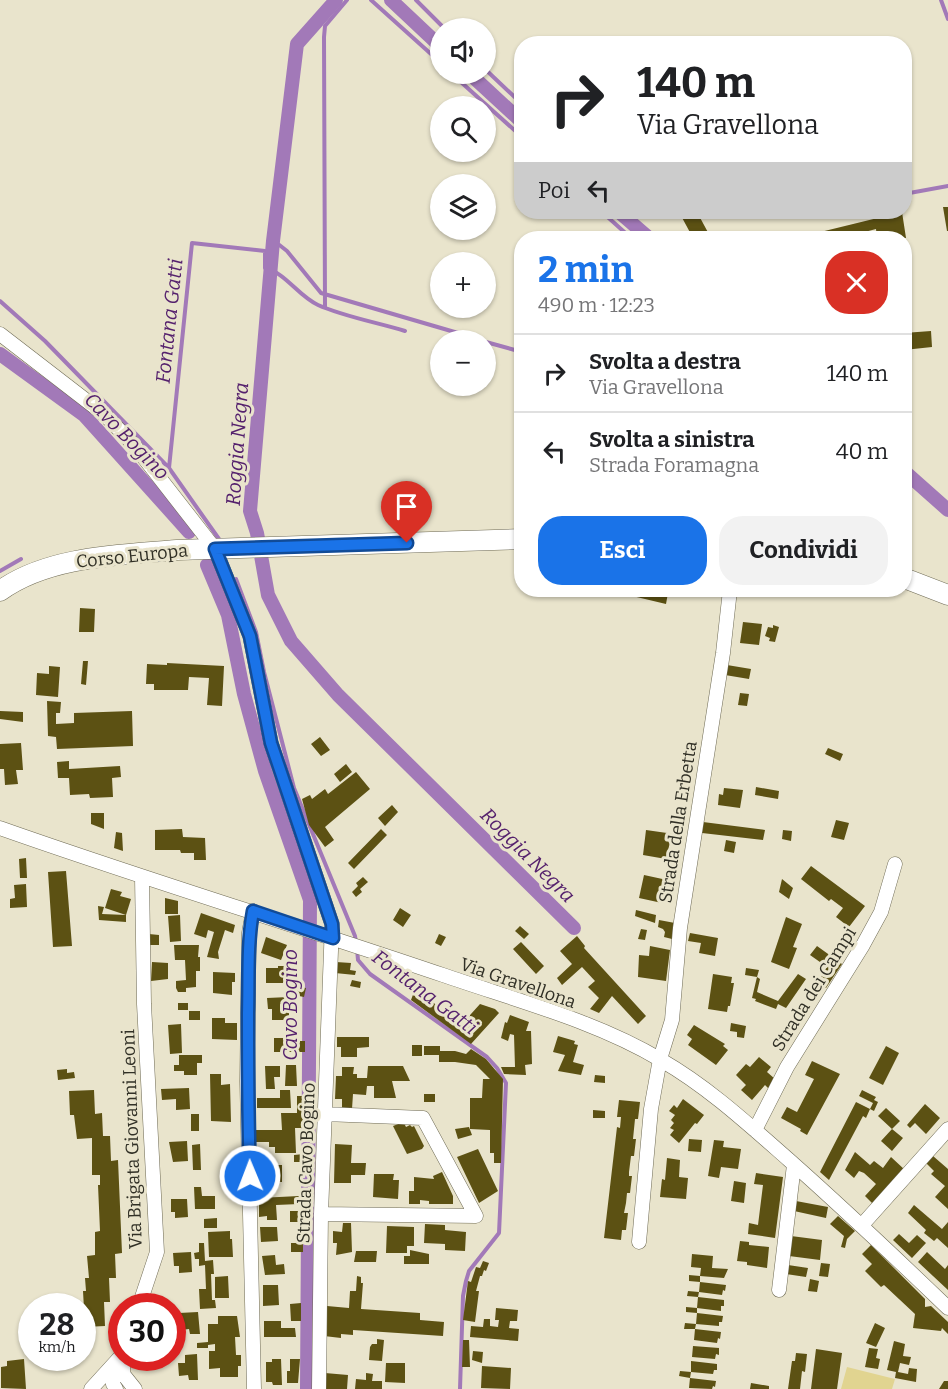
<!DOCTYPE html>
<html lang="it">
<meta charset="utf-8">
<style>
body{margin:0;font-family:Bitter,serif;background:#f2f2f2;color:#202124;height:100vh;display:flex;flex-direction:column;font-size:22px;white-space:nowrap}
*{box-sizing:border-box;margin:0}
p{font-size:20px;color:#757577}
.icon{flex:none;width:33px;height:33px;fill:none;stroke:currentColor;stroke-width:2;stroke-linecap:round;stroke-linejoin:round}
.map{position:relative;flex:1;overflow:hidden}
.panel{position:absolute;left:514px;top:231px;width:398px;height:366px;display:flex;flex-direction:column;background:#fff;border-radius:24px;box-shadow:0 2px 4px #0004}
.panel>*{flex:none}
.top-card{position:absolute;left:514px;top:36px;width:398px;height:183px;border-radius:24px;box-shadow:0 2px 4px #0004;background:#fff;color:#202124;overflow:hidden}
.controls{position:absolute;left:430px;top:18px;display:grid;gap:12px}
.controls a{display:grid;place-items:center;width:66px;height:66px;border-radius:50%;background:#fff;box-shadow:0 2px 4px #0004;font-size:30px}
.speed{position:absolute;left:18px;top:1293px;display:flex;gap:12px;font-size:30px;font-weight:700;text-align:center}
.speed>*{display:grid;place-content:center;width:78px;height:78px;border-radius:50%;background:#fff;box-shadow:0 2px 4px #0004;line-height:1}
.speed small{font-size:15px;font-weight:400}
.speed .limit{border:9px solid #d22;background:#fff;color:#111}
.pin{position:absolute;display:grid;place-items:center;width:51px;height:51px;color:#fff;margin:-62px -26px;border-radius:50% 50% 50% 0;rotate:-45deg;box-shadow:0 0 6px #0007}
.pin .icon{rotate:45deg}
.me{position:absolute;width:66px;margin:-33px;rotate:359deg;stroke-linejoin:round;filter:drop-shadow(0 0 4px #0008)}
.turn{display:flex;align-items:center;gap:21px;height:126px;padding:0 24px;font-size:27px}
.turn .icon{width:78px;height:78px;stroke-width:2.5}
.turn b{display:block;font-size:42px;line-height:51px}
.then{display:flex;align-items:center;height:57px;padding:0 24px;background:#0003;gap:12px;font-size:22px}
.round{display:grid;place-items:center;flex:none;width:63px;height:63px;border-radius:24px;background:#f2f2f2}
.overview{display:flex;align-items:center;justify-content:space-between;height:102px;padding:0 24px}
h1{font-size:36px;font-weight:700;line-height:45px;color:#1a73e8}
.primary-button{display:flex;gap:12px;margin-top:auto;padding:12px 24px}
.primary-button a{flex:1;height:69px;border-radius:24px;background:#1a73e8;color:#fff;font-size:24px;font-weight:700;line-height:69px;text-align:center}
.primary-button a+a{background:#f2f2f2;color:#202124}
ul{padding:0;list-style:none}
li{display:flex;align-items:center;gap:18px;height:78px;padding:0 24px;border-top:2px solid #e0e0e0}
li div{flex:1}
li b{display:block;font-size:22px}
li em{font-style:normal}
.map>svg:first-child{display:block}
.green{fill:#e1d490}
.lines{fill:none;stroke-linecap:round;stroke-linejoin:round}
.stream{stroke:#a279b8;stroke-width:4}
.canal{stroke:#a279b8;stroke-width:14}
.building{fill:#5c5113}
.street-casing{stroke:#6f6b55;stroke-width:15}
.secondary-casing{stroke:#6f6b55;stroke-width:21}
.street{stroke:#fff;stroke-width:14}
.secondary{stroke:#fff;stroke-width:20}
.route-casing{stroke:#114b97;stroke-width:15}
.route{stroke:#1a73e8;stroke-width:10}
.labels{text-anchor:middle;stroke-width:6;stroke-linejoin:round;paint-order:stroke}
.street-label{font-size:18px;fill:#313026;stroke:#e9e4cc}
.water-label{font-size:20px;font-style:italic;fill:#55216d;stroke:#e9e4cc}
</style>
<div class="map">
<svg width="948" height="1389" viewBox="0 0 948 1389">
<rect width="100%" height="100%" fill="#e9e4cc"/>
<path class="green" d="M847 1367 895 1379 892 1389H841Z"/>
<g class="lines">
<path class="stream" d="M371 0 441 63
M416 0 444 28
M941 0 948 19
M486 70 522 104
M452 74 522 137
M904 194 948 186
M602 212 631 238
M273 240 287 251 321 293 482 340
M0 301 45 341 169 468 219 539
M325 307 324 37 325 26 347 0
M486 342 522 352
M169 468 192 243 265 251V268C286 273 298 296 318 305 342 316 379 323 405 331
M0 571 21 559
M236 579 256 632 264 672 294 788 355 936 356 942
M357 949 358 960 370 974 487 1057 497 1068 506 1083 499 1233 469 1271 466 1281 463 1296 460 1389"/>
<path class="canal" d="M336 0 297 44 273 241 250 511 257 533 268 595 291 641 338 695 574 928
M391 0 441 47
M470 74 522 122
M619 212 649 238
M0 354 84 415 189 532
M904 471 948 510
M207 565 228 615 244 694 265 771 310 900 307 1389"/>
</g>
<path class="building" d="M943 207H948V231H947Z
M679 212H697L711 238H693Z
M902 212 906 238H877L876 229 842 238H796Z
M904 240 912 291 904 292Z
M931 331 932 347 904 350V333Z
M626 590H654L668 593 666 604 624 594Z
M80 608 95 609 94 632H79Z
M743 622 762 624 759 645 740 643Z
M773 625 779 627 775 642 769 641 770 638 765 636 768 627 773 628Z
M83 661H88L86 685 81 684Z
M167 663 224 666 222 706 207 705 209 678 189 677 188 690H154V684H146L147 664 167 665Z
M727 665 751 669 749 679 725 675Z
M49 666 60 667 58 697 36 695 37 673 49 674Z
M740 693 749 694 747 706 738 705Z
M47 701 61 702 60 713H56V724L74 723V713L132 711 133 746 57 749 56 737 48 736Z
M0 711 23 712V722L0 719Z
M320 737 330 750 321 756 311 744Z
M21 743 23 770H16L18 784 5 785 4 769H0V744Z
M828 748 843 754 840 761 825 754Z
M69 761V769L120 766 121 777 112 778 113 797 90 798 89 794 70 795 69 778H58L57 762Z
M346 764 352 772 340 782 334 774Z
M356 772 370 789 325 827 334 840 325 847 309 825 302 799 310 795 312 799 325 789 328 794Z
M756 787 779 791 778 799 755 795Z
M724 788 743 790 740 808 718 805 719 794 723 795Z
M392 805 398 812 385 826 378 818Z
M91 813H104V829L91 824Z
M836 820 849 823 844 840 831 837Z
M703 822 765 830 763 840 702 833Z
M182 829 183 837 205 838 206 860H194V853H181L180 850H155V830Z
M381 829 387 835 354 869 348 863Z
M646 830 674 834 672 842H670L666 859 643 855Z
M783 830 792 831 791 841 782 839Z
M116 832 122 833 123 851 114 848Z
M726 840 736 842 734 853 724 851Z
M26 858 27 878H20L19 859Z
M811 866 865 906 849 927 836 917 843 908 831 899 829 901 801 879Z
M66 871 72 946 53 947 48 872Z
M644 875 667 880 662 903 639 898Z
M363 877 368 882 360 889 362 892 356 897 352 892 358 886 356 883Z
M782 879 793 888 789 899 779 892Z
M26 884 27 907 10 908V899L15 898 14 885Z
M111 889 122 892 120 896 131 899 126 915 105 908Z
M165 898 178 901V914H165Z
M98 906 104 907 102 914 126 915V922L99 920Z
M400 908 411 915 403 927 393 920Z
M636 910 656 915 655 923 635 916Z
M201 913 235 925 233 933 225 930 218 952 219 959 207 957 214 932 208 930 206 938 194 934Z
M180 915 181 941 170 942 168 916Z
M786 917 802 924 793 947 797 948 789 969 771 962Z
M659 920 675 923 672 939 664 937 665 932 663 929 658 927Z
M520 926 529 934 524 939 515 931Z
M641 929 647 930 645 940 638 939Z
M690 933 718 938 715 956 699 953 701 943 688 941Z
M149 934 159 935V945H149Z
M439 934 446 937 441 946 435 943Z
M577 936 585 946 584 948 646 1016 638 1024 612 996 599 1013 590 1009 599 998 588 987 595 981 582 967 562 985 557 978 572 964 560 951Z
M266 937 287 945 281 960 261 953Z
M521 942 544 966 536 974 513 949Z
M174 945H199L198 957H200V971H196V987L186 988V992H178L176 988V981L186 980 185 960H175Z
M650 946 670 950 666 981 638 977 639 955 649 956Z
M817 946 842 964 826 988 821 985 825 979 821 976 827 967 810 955Z
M152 962 168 963V979L151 981Z
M336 962 351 963 350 970 356 971 355 975 335 973Z
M278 966H286V983H266V968H278Z
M746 968 759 970 757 977 745 975Z
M213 972 235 973V982H232V995L213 993Z
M713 974 732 977 731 983H734L730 1006H728L727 1012 708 1009Z
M798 974 806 979 786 1008 778 1004 776 1009 755 1001 756 999 752 998 757 977 760 979 757 992 778 1001Z
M352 980 361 982 360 988 350 986Z
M296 986 306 988 304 997 294 995Z
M414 992 426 1000 427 998 462 1024 480 1004 495 1009 499 1013 471 1044 411 1000Z
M289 997V1020H272V1009H268L267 998Z
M178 1003H188V1010H178Z
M189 1011H200V1020H189Z
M510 1015 529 1022 526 1031H531L532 1064 525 1065 526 1075 504 1074 501 1067H515L514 1035 510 1034 508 1041 501 1038 505 1022 507 1023Z
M212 1018H225V1023H237V1040L212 1039Z
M731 1023 746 1026 744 1038 737 1037V1032L730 1031Z
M181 1024 182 1053 170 1054 168 1025Z
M694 1025 725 1044 723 1046 728 1050 716 1065 688 1045 692 1039 687 1035Z
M558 1036 575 1041 574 1044 578 1045 573 1062 584 1065 581 1075 558 1071 565 1055 553 1052Z
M337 1037H369V1047L357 1048V1057H341V1047H337Z
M274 1038H294V1041H305V1052H274Z
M412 1045H422V1056H412Z
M424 1046H440V1051H455L466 1054 471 1049 486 1059 503 1079 501 1163H494V1153H490V1130L470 1129V1098H482L483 1079H490L476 1065 455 1062H439V1055H424Z
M886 1046 899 1053 883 1085 869 1078Z
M179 1055H202V1063H197V1075H184V1071H174V1065H179Z
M759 1057 771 1067 767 1072 775 1079 769 1089 765 1085 752 1100 741 1090 746 1085 736 1075 746 1064 750 1067Z
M812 1061 840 1074 807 1135 800 1131 801 1129 781 1118 787 1107 797 1112 814 1079 805 1075Z
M286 1065H296L297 1086H285Z
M265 1066H280V1077H274L275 1089H266Z
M368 1066H403L410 1081H392L396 1098H374V1086H367L366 1095 353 1094 352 1109 342 1108V1099H335L336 1076H342V1067H354L353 1074H357V1078H367Z
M67 1069V1073L74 1072 75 1078 58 1080 57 1070Z
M210 1074H221V1085L230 1084 231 1122 211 1121Z
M595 1075 605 1076V1083L594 1082Z
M189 1088 190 1109 176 1110V1099L162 1100 161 1089Z
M94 1090 95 1114 102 1113 103 1136H110L111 1161 118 1160 122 1253 115 1254 116 1278H109L110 1302H104L105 1326 85 1327 83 1291H86L85 1278H89L87 1256 95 1255V1232L100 1231 98 1185H100V1175H92V1138L77 1139 74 1115H70L69 1091Z
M280 1090H290L291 1108H257V1098H280Z
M862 1090 876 1097 874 1100 878 1102 874 1111 870 1109 866 1118 863 1116 829 1180 820 1172 856 1102 870 1109 873 1103 859 1096Z
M424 1094H435V1102H424Z
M297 1096H306L305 1128H295L296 1153H275V1147H269V1142H256V1130H282L281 1113H297Z
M683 1099 704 1115 697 1124 695 1123 679 1143 670 1135 674 1130 670 1128 674 1123 671 1120 675 1115 669 1111 674 1105 677 1108Z
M619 1100 640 1102 638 1119H635L633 1139H636L634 1156H631L629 1172V1176H632L630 1193H627L626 1203 624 1213H628L626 1230H622L621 1240 604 1238 617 1127 620 1128 621 1117H617Z
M925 1104 940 1118 926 1134 915 1123 910 1128 907 1125Z
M886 1108 900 1121 892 1129 878 1116Z
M593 1110 605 1111V1118H593Z
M191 1114H199V1131H191Z
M401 1123H404L406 1127 410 1125 412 1127 414 1126 424 1146 422 1149 407 1154 393 1126Z
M469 1127 472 1135 458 1139 455 1129Z
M892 1129 903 1138 892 1151 881 1141Z
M689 1139 702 1140 701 1152 688 1151Z
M714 1140 724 1141 723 1147 741 1149 738 1169 721 1167 719 1178 708 1176Z
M187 1141 188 1161 173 1162 169 1142Z
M200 1144 201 1170H193L192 1145Z
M335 1144 352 1145 351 1163H366L365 1175H351V1183H334Z
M478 1149 498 1191 479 1203 457 1157Z
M855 1152 870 1165 874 1161 883 1168 891 1157 905 1170 873 1204 865 1196 876 1184 864 1173 859 1171 854 1178 845 1170Z
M304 1154V1162H294V1155Z
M933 1156 948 1169V1209L935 1197 945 1186 931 1174 934 1171 926 1163Z
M667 1158 680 1160 679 1177 688 1178 686 1199 660 1197 662 1179 665 1180Z
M258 1165H282V1182H266V1174L258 1173Z
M442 1172 453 1196V1204H429V1201L420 1200V1204H409V1191H414V1177L434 1179 433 1176Z
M756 1173 783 1177 775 1238 748 1234 749 1223 758 1225 763 1185 754 1184Z
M374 1174H394L393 1180H399L398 1199 373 1197Z
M734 1181 746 1183 744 1203 731 1201Z
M194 1187H201L202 1196H215V1209H195Z
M299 1196V1204L276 1205 277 1220H267V1216L259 1217V1198Z
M171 1199H187L188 1217 175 1218V1212H171Z
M796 1201 828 1207 826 1218 794 1211Z
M914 1205 942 1229 948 1222V1248L937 1238 934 1241 924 1233 926 1230 908 1213Z
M290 1211H302L303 1222H290Z
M838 1216 855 1231 847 1239 845 1248 841 1247 844 1236 830 1224Z
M217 1218V1228H204V1219Z
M343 1223H351L352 1252 336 1255 337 1243H333V1231L342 1232Z
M425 1224 445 1225V1230L466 1232 465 1251 445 1250V1244L424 1243Z
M387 1226 414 1227V1246H407V1253H386Z
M260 1227H277L278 1241 261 1242Z
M230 1231V1239H232L233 1257H209L208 1232Z
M899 1234 909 1243 917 1235 926 1243 912 1258 893 1240Z
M791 1236 822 1240 820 1260 789 1256Z
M740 1241 749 1242V1245L769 1247 767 1268 747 1265V1262L737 1261Z
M199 1243H204L205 1261 213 1260 214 1274H211L212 1300H215L216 1308 200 1309 199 1289H206L205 1265 199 1266V1259H195L194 1253 199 1252Z
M291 1243H303V1252H291Z
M871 1245 925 1299V1307L931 1306 948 1322V1334L942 1328 941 1331 913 1328 915 1314 884 1285 881 1287 865 1271 872 1264 862 1254Z
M410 1250 429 1254V1264H404V1256H410Z
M356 1251H377L376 1262H354Z
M191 1252 192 1272 179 1273V1266H174L173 1253Z
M927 1252 945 1269 948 1265V1290L918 1262Z
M692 1254 713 1256 712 1268 728 1269 724 1278 700 1276 701 1268 691 1267Z
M275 1255 276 1265 284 1264 285 1274 265 1275 262 1256Z
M483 1261 489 1263 486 1271 484 1270 482 1276H480L476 1291H479L475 1322 463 1320 468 1281 471 1282 476 1267 480 1268Z
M821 1263 830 1264 828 1277 819 1276Z
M788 1265 808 1268 806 1277 786 1274Z
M689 1275 700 1276V1282L689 1281Z
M228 1276 229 1298H215V1277Z
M357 1276 361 1277V1283H363L361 1309 420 1313V1320L444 1322 443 1336 353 1330V1335L341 1334V1338L324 1336 327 1306 349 1308 350 1291H356Z
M810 1279 819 1281 817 1292 808 1291Z
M700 1282 726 1285 725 1291 723 1290 722 1295 699 1292Z
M263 1285H278L279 1305 263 1306Z
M688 1291 699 1292 698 1297 687 1296Z
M698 1297 724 1300V1306H721V1311L697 1308V1313L686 1312V1307L697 1308Z
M301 1303V1321H291L290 1304Z
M496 1308 518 1310 517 1321H510L509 1328 519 1329 518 1341 470 1337 471 1326 483 1327 484 1319H490V1326L498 1327 499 1320H495Z
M198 1312 200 1334H190L189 1329 180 1330 179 1313Z
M697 1313 723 1316 722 1322H719V1326L696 1324 695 1329 721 1332 720 1339 718 1338 717 1343 694 1340 695 1329H684L685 1323 696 1324Z
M218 1316H237L240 1337H235L236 1355H241V1366H238V1377H220V1368L209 1369V1351H215V1344L208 1345V1348H197V1343L208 1342V1324H218Z
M264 1321H281V1328H295L296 1337H264Z
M875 1323 885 1328 876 1347 866 1343Z
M377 1339 384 1340 382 1361 369 1360 370 1347 372 1344H377Z
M463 1340H469L470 1367H462Z
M894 1341 905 1344 903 1356 911 1357 909 1365 900 1363 898 1372 908 1374 909 1368 917 1369 916 1382 895 1378 896 1372 887 1370Z
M693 1346 719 1348V1355L716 1354 715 1359 692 1357Z
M869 1348 878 1349 876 1358 880 1359 878 1369 865 1367Z
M816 1349 842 1353 837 1389H811Z
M473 1351 483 1352 482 1363 472 1360Z
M796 1353 807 1354 805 1372 802 1371 800 1389H788L792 1361H795Z
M197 1354 198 1380H189L188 1375 179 1376 178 1363H185V1355Z
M24 1359 26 1389 1 1388V1367L7 1366V1361Z
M272 1359H281L282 1385H273L272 1382H266V1362H272Z
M290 1359H300L298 1383H287V1371H290Z
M691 1361 717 1364V1370H714L713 1374 691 1372Z
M386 1363H405V1383L385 1382Z
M482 1366 511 1368 510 1389 481 1388Z
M680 1371 691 1372 690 1378 679 1376Z
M325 1373 348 1375 347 1389H323Z
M366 1373 373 1374 372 1381H382V1389H355L356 1379 366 1380Z
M690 1378 716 1381 715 1387 713 1386 712 1389 689 1388Z
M944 1381H948V1389H939Z
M751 1383 769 1386V1389H750Z"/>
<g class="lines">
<defs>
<path id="street" d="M0 334 105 415 134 445 215 549 250 636 271 743 332 924 321 1214 319 1389
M0 828C147 880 296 925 443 975 515 1000 596 1021 661 1060 708 1087 748 1124 789 1160 843 1208 896 1258 948 1308
M253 911 249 933 247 1081 254 1389
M755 1130 787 1067 863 945 881 912 895 864
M321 1214 476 1216 423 1118 325 1114
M862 1225 948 1129
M639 1242 651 1109 660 1059 672 1020 680 928 723 653 730 590
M779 1290 794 1165
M139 1306 157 1252 144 1004 142 877
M123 1358V1374L135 1389
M112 1367 113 1384 116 1389
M91 1389 122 1355"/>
<path id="secondary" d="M904 578 948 595
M0 591C48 556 120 555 177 550L522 539"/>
</defs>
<use href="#street" class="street-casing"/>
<use href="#secondary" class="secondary-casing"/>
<use href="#street" class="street"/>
<use href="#secondary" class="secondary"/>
</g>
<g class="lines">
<defs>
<path id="route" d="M250 1176C248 1121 248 1067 248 1013 249 979 247 945 253 911L333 938 332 924 271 743 250 636 215 549 407 543"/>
</defs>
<use href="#route" class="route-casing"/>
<use href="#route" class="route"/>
</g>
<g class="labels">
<g class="street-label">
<text transform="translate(132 556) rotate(-6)" y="6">Corso Europa</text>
<text transform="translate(678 822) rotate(-81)" y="6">Strada della Erbetta</text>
<text transform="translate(518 983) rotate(19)" y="6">Via Gravellona</text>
<text transform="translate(814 989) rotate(-58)" y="6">Strada dei Campi</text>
<text transform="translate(132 1139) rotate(-92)" y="6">Via Brigata Giovanni Leoni</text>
<text transform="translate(306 1163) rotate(-88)" y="6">Strada Cavo Bogino</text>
</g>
<g class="water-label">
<text transform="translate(169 321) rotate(-84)" y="7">Fontana Gatti</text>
<text transform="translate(127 436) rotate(46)" y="7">Cavo Bogino</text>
<text transform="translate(237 444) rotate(-86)" y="7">Roggia Negra</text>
<text transform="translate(528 855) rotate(45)" y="7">Roggia Negra</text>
<text transform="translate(425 992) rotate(37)" y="7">Fontana Gatti</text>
<text transform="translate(290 1005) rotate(-90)" y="7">Cavo Bogino</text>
</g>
</g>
</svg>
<div class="controls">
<a><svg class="icon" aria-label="sound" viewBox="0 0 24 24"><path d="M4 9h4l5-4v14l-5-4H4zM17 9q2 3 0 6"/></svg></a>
<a><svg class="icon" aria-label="search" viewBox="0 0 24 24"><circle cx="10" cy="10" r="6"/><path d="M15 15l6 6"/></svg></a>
<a><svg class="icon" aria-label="layers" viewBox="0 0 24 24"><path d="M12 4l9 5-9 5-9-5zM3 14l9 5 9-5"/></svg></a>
<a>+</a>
<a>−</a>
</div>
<div class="speed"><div>28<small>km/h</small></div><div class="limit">30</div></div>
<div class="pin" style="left:407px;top:543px;background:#d93025"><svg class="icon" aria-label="arrive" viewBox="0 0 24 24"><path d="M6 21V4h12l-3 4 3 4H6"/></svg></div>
<svg class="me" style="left:250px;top:1176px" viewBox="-20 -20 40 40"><circle r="17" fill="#1a73e8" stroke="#fff" stroke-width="3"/><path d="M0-11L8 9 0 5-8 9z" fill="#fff"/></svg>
<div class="top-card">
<div class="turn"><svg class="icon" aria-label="right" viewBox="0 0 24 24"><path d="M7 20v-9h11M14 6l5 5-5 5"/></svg><div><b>140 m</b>Via Gravellona</div></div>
<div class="then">Poi<svg class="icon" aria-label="left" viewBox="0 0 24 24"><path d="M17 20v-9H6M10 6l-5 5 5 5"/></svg></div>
</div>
<section class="panel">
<div class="overview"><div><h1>2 min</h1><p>490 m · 12:23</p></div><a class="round" style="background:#d93025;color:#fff"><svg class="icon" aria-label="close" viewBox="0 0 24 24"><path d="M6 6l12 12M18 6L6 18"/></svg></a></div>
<ul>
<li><svg class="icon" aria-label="right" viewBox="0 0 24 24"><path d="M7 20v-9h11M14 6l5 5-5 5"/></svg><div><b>Svolta a destra</b><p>Via Gravellona</p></div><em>140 m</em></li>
<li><svg class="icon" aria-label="left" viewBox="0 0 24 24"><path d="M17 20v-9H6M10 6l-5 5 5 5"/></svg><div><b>Svolta a sinistra</b><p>Strada Foramagna</p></div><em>40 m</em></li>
</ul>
<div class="primary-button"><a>Esci</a><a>Condividi</a></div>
</section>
</div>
